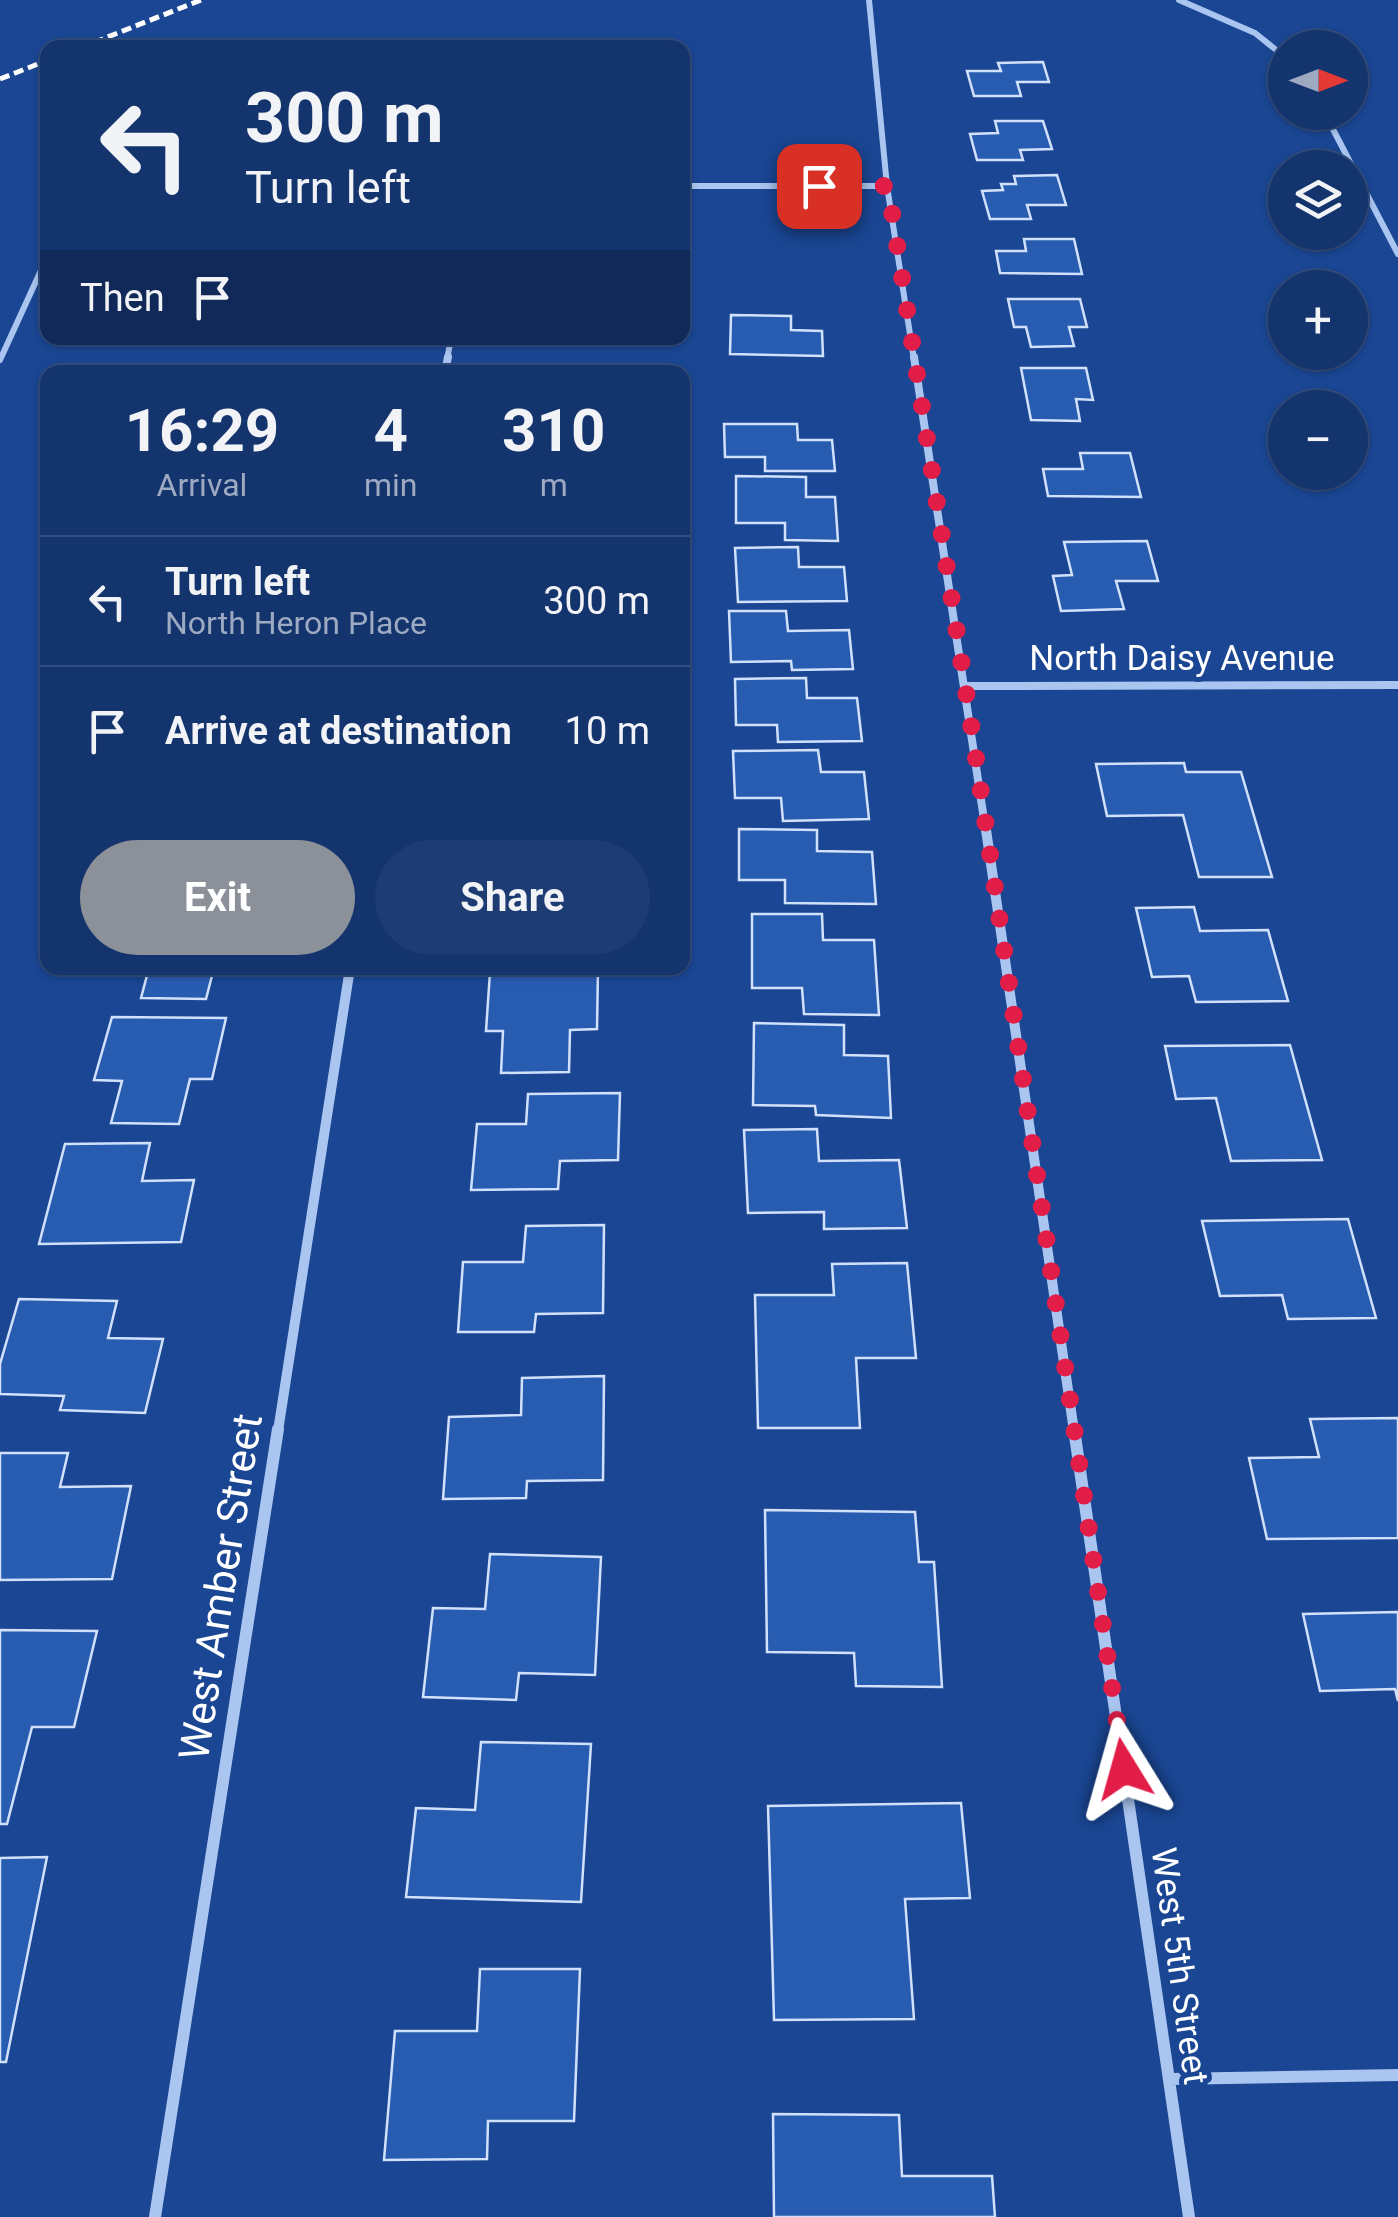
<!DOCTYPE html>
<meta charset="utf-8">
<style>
body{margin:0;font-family:Roboto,sans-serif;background:#1d3c73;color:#f1f3f6;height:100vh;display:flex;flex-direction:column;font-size:38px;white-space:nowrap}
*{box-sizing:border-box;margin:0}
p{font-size:32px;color:#9daac2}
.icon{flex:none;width:55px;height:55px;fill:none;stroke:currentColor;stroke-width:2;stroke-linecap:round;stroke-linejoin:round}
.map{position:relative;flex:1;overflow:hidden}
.side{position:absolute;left:40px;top:365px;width:650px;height:610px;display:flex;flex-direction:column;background:#14346e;border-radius:20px;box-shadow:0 2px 8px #0004,0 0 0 2px #334f81}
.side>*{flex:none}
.banner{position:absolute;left:40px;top:40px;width:650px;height:305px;border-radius:20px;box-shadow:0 2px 8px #0004,0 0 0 2px #334f81;background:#14346e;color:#f1f3f6;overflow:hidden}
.needle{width:65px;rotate:90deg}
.tools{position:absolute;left:1268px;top:30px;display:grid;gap:20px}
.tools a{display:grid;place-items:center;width:100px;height:100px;border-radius:50%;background:#14346e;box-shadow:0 2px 8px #0004,0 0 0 2px #334f81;font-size:50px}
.pin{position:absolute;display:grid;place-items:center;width:85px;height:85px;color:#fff;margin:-42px;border-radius:20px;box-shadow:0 5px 15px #0006}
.me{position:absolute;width:110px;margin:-55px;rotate:352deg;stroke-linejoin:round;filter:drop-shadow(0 0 8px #0008)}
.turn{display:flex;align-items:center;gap:35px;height:210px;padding:0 40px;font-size:45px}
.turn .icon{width:130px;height:130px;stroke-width:2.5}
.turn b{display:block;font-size:70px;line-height:85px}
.then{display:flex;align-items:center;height:95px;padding:0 40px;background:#0003;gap:20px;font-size:38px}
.eta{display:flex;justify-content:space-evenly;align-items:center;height:170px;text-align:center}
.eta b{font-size:60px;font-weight:700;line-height:70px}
.button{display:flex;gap:20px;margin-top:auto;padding:20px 40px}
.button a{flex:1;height:115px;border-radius:60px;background:#8c9099;color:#fff;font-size:40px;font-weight:700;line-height:115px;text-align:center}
.button a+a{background:#1d3c73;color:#f1f3f6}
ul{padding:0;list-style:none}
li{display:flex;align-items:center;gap:30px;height:130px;padding:0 40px;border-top:2px solid #334f81}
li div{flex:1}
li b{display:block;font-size:38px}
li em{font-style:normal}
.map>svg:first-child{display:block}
.building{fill:#285cb1;stroke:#d1e1fb;stroke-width:2.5}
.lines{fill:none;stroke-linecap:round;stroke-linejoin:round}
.minor-far3{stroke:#aac5f0;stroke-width:6}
.minor-far2{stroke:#aac5f0;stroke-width:8}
.minor-far1{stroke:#aac5f0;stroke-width:10}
.minor{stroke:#aac5f0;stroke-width:12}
.rail{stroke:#fff;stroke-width:5;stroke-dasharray:10 5;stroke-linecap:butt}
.route{stroke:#e11d48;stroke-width:18;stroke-dasharray:0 32.4}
.labels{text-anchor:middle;stroke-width:10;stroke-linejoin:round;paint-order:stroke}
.street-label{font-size:35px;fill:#fff;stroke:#1a4693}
.near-street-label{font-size:42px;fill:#fff;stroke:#1a4693}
</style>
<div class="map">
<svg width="1398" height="2217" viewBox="0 0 1398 2217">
<rect width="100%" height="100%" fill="#1a4693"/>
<path class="building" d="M1043 62 1049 82H1017L1021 96H974L967 71H1001L998 63Z
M995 121H1043L1052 149 1020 150 1023 160H977L970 134 998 133Z
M1057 175 1066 205H1027L1031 219H990L982 191 1003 190 1001 184H1016L1014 176Z
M1024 239H1074L1082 274 1000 273 996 251H1026Z
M1008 299H1080L1087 327H1069L1074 346 1031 347 1026 327H1014Z
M731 315 791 316V330L822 331 823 356 730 354Z
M1021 368H1086L1093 400 1076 399 1080 421 1031 420Z
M724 424H797L798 440H832L835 471H765V457H725Z
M1080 453H1130L1141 497 1048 496 1043 469H1083Z
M736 476 806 477V497H835L838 541 785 540V523H736Z
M1147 541 1158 581H1116L1124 609 1061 611 1053 576 1072 575 1064 542Z
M798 547 799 567H844L847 601 738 602 735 548Z
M729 611H786L788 631 849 630 853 669 792 670 791 661 731 662Z
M806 678 807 698H857L862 741 778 742 777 725H736L735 679Z
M818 750 821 772H864L869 819 783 821 781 798H735L733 751Z
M1184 763 1186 772H1241L1272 877H1199L1183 815 1107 816 1096 764Z
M739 829 817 830V851L872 852 876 904 785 903V880H739Z
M1194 907 1200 931 1268 930 1288 1001 1196 1002 1189 976 1152 977 1136 908Z
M752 914H822L823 940H874L879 1015 804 1014 802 988H752Z
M149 968H214L206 999 141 998Z
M598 970 597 1029 570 1030 569 1072 501 1073 503 1031H486L490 972Z
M112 1017 226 1018 212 1079H190L179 1124 111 1123 122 1081 94 1080Z
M754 1023 844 1025V1055L888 1056 891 1118 816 1115 815 1106 753 1105Z
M1290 1045 1322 1160 1231 1161 1216 1098 1176 1099 1165 1046Z
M620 1093 618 1160 560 1161 558 1189 471 1190 477 1124H526L528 1094Z
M817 1129 819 1161 899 1160 907 1228 824 1229V1212L748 1213 744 1130Z
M150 1143 142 1181 194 1180 181 1242 39 1244 65 1144Z
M1348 1219 1376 1318 1288 1319 1282 1295 1220 1296 1202 1221Z
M604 1225 603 1313 536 1314 534 1332H458L463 1262H523L526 1226Z
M907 1263 916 1358H856L860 1428H758L755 1295H834L832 1264Z
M19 1299 117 1301 108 1338 163 1339 145 1413 60 1410 64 1396 0 1394V1364Z
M604 1376 603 1480 527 1481 526 1498 443 1499 449 1417 521 1415 522 1378Z
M1398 1418V1538L1267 1539 1249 1458 1319 1457 1310 1419Z
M0 1453H68L60 1487 131 1486 112 1579 0 1580Z
M765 1510 915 1512 919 1562H934L942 1687 856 1686 854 1653 767 1652Z
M490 1554 601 1557 595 1675 519 1673 516 1700 423 1697 433 1608 485 1609Z
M1398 1612V1701L1395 1689 1320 1691 1303 1614Z
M0 1630 97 1631 74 1727H32L7 1824H0Z
M481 1742 591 1744 581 1902 406 1897 416 1808 475 1810Z
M961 1803 970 1898 905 1899 914 2019 774 2020 768 1806Z
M47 1857 6 2062H0V1858Z
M480 1969H580L574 2121H488L487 2159 384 2160 395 2031H477Z
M773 2114 899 2115 902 2176H992L995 2217H774Z"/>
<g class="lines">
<path class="minor-far3" d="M869 0 887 186 914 360
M1179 0 1255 33 1285 57
M1324 112 1398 254
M682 186H887
M0 360 48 255
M447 360 451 338"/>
<path class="minor-far2" d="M914 357 985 826
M445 372 448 357
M965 686 1398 685"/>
<path class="minor-far1" d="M985 823 1074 1431
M278 1431 350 968"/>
<path class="minor" d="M1074 1429 1189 2217
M1169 2079 1398 2075
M155 2217 278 1429"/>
<path class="rail" d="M80 48 201 0
M0 79 48 60"/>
</g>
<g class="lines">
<path class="route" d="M819 186H888L971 724 1124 1769"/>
</g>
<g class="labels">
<g class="street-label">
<text x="1182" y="670">North Daisy Avenue</text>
<text transform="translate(1180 1966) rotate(82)" y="12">West 5th Street</text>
</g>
<g class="near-street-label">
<text transform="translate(220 1587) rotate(-81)" y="15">West Amber Street</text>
</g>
</g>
</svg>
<div class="tools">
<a><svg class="needle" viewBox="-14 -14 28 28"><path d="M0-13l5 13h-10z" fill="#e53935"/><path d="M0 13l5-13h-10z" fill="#9daac2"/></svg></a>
<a><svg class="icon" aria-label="layers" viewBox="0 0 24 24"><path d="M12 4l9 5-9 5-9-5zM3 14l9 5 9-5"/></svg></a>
<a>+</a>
<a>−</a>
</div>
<div class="pin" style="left:819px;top:186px;background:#d93025"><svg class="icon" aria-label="arrive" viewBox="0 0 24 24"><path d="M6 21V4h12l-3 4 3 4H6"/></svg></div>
<svg class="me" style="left:1124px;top:1769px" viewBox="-20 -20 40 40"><path d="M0-17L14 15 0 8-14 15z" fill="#e11d48" stroke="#fff" stroke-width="4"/></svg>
<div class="banner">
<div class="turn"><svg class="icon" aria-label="left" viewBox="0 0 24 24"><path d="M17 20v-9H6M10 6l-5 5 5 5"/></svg><div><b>300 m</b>Turn left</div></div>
<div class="then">Then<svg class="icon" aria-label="arrive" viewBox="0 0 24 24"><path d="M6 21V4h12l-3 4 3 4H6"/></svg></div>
</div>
<section class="side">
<div class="eta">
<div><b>16:29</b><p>Arrival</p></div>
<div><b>4</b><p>min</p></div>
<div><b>310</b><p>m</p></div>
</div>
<ul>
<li><svg class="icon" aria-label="left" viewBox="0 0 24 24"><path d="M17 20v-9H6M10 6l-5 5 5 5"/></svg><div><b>Turn left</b><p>North Heron Place</p></div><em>300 m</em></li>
<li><svg class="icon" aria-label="arrive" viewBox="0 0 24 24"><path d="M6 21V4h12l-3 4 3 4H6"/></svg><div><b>Arrive at destination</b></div><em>10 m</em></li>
</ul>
<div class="button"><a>Exit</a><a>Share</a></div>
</section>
</div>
